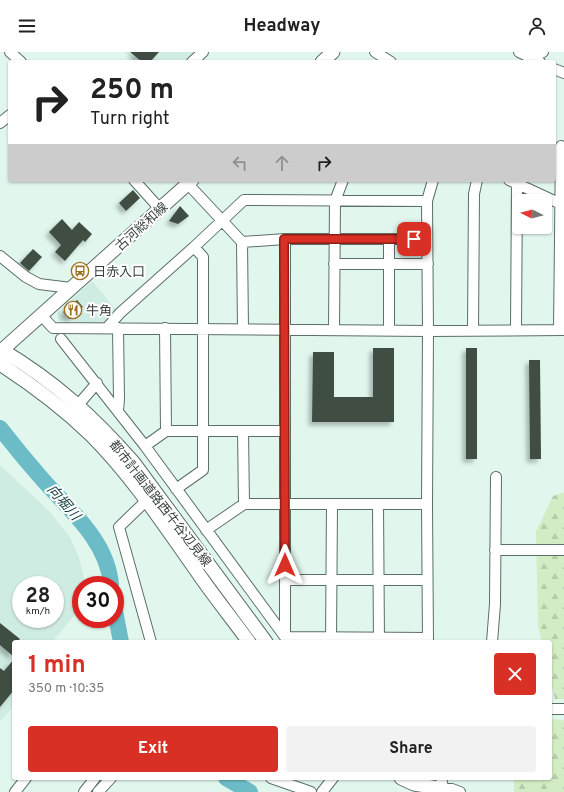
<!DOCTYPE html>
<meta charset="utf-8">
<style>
body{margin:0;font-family:Overpass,"Noto Sans JP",sans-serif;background:#f2f2f2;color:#222;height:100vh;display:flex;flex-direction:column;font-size:15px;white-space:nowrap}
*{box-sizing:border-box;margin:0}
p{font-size:13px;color:#767676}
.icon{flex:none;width:22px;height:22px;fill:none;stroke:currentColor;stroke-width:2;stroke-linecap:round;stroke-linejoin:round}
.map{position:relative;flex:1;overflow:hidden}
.details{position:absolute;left:12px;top:588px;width:540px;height:140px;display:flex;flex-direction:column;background:#fff;border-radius:4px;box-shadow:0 1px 3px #0004}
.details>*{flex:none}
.hud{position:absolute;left:8px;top:8px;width:548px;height:122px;border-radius:4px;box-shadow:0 1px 3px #0004;background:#fff;color:#222;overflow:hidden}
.needle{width:26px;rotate:276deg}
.buttons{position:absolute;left:512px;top:142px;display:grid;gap:8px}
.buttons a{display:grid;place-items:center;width:40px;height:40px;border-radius:4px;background:#fff;box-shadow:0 1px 3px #0004;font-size:20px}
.speed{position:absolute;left:12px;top:524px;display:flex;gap:8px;font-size:20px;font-weight:700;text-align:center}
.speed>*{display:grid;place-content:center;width:52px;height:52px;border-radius:50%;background:#fff;box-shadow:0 1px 3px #0004;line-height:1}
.speed small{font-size:10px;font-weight:400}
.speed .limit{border:6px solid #d22;background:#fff;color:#111}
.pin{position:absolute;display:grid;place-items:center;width:34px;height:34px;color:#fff;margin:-17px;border-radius:8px;box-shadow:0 2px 6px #0006}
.me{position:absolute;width:44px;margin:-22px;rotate:0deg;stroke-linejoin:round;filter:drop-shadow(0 0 3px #0008)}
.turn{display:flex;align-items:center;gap:14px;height:84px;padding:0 16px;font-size:18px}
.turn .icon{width:52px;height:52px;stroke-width:2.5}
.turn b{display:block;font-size:28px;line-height:34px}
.lanes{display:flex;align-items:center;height:38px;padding:0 16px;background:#0003;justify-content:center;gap:20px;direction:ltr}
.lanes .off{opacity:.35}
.round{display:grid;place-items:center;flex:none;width:42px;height:42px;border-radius:4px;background:#f2f2f2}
.headline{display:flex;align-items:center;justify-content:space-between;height:68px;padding:0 16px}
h1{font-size:24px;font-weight:700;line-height:30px;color:#d93025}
.action{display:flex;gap:8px;margin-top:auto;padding:8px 16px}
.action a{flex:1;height:46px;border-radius:4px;background:#d93025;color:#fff;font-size:16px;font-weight:700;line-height:46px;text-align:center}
.action a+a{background:#f2f2f2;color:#222}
header{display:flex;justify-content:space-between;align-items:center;height:52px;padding:0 16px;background:#fff;font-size:18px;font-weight:700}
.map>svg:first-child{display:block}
.built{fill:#cfece2;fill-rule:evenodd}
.forest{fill:url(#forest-firs)}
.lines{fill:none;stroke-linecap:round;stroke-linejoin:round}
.river{stroke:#6cbcc7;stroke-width:16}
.building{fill:#404e43;filter:url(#shadow)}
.minor-casing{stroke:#5c6e68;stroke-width:12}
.major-casing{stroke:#5c6e68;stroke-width:15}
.minor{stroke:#fff;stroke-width:10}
.major{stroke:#fff;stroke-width:13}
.route-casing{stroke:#8d1f18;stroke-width:10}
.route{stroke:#d93025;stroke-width:7}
.labels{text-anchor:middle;stroke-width:4;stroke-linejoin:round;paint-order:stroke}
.street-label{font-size:13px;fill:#363f3b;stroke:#fefefe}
.poi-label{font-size:13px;fill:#363f3b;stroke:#fefefe;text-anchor:start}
.water-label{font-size:14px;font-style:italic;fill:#183f44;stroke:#fefefe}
</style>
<header><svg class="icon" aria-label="menu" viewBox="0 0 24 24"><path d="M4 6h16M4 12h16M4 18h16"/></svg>Headway<svg class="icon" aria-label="person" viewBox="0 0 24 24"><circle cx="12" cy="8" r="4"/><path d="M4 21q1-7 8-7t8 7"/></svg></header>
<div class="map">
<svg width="564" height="740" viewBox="0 0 564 740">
<defs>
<pattern id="forest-firs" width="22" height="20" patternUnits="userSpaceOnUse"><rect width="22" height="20" fill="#d2ecc4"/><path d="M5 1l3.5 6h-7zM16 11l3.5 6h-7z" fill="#b5cba9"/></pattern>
<filter id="shadow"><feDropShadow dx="-3.5" dy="3.5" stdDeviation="2" flood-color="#0004"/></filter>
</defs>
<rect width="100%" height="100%" fill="#e1f7ee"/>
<path class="built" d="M125 0H196L185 10H136Z
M92 229 117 259 104 272 59 269 57 261Z
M0 413 49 459 70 485 79 506 86 533H81V555L52 590H14V654L0 669ZM21 533H55V567H21Z"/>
<path class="forest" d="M564 440V647H555L550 626V590H542L538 574 536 480 553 444Z
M550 667 564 668V740H514V726H550Z"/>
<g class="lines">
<path class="river" d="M0 376C14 394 28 411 43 428 70 458 108 490 111 533
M115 559 121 590
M226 726 250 740"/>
</g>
<path class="building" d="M130 0H159L150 10H142Z
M133 138 140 146 126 159 119 151Z
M180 154 189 164 178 172 169 169Z
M62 167 72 178 79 170 92 182 85 190 83 188 65 209 55 200 61 193 49 180Z
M33 197 42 205 29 219 20 211Z
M77 248 83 255 69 267 63 260Z
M373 296H394V370H312L313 300H334V345H373Z
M466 296H477V407H466Z
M529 308H540L541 407H530Z
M0 571 20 587 17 590H14V605L0 593Z
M14 607V638L0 655V616L4 619Z"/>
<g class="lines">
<defs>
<path id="minor" d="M10 0 21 10
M375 0 391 10
M519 0 540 10
M192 10 203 0
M529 10 531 6 543 0
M554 17 564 21
M0 71 10 63
M134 128 160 157
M509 128 561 152
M188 132 242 190 243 277
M285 187V585L428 586
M389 187V278
M242 190 285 187H427
M0 204 26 225 39 232 71 236
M334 212H428
M41 263 53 276 428 279 564 278
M107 276 120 261 194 195 244 148 427 149
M165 276 166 379
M334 278 335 149 343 128
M473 278 474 142 477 128
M516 278 517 132
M559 278 561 94
M61 287 145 394 285 585
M78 353 97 331
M118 359 119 347 118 276
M243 379 244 452
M145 394 166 379H285
M176 437 203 418V205L194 195
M146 449 119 475 151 590
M378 452 379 590
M206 478 244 452H427
M495 498H564
M285 528H427
M331 590 332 452
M428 590 427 452 428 279 427 149 433 128
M492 590 495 552 496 425
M550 657H564
M271 726 311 740
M441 726 444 740
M443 737H452L460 740
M15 740 26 726
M84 740 95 726
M98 740 111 726
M322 740 333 726"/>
<path id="major" d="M322 10 333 0
M2 298C54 329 94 365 134 411L266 590
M0 300 192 128
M0 312C34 334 62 355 91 383 133 425 166 476 200 524 216 547 233 568 249 590
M401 726 414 732 443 737"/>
</defs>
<use href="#minor" class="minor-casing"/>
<use href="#major" class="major-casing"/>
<use href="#minor" class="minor"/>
<use href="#major" class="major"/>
</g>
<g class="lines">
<defs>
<path id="route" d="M285 513 284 187H414"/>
</defs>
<use href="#route" class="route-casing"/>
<use href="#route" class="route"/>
</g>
<defs>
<symbol id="bus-ring" viewBox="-11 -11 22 22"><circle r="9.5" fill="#fefefe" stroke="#9c7221" stroke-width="1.5"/><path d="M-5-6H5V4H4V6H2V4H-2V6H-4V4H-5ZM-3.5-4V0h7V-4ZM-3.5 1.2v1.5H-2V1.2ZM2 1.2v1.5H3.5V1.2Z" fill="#9c7221"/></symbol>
<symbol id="restaurant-ring" viewBox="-11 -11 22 22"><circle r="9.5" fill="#fefefe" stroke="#9c7221" stroke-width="1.5"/><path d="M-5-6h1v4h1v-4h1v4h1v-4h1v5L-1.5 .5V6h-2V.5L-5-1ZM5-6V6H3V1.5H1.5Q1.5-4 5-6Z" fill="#9c7221"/></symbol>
</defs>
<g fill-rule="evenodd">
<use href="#bus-ring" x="70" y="209" width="20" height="20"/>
<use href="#restaurant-ring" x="63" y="248" width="20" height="20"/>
</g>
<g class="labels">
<g class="street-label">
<text transform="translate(141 174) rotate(-42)" y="5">古河総和線</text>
<text transform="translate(161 451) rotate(52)" y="5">都市計画道路西牛谷辺見線</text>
</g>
<g class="poi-label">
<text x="93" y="224">日赤入口</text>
<text x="86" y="263">牛角</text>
</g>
<g class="water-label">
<text transform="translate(64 450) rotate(49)" y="5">向堀川</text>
</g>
</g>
</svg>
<div class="buttons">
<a><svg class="needle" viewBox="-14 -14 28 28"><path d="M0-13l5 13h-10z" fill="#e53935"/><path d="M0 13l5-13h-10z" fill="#767676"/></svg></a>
</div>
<div class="speed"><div>28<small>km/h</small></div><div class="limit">30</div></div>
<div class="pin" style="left:414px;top:187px;background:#d93025"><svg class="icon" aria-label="arrive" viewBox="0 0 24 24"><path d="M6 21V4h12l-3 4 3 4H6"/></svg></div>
<svg class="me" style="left:285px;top:513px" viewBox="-20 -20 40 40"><path d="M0-17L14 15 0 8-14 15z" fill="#d93025" stroke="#fff" stroke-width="4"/></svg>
<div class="hud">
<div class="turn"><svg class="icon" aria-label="right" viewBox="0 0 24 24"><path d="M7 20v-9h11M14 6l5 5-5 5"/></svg><div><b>250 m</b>Turn right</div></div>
<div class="lanes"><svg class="icon off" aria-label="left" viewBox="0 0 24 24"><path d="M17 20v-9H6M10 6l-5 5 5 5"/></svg><svg class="icon off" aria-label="ahead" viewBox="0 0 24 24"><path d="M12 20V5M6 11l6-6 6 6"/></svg><svg class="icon" aria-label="right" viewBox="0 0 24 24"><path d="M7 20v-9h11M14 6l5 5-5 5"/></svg></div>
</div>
<section class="details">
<div class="headline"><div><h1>1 min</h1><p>350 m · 10:35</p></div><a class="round" style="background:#d93025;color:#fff"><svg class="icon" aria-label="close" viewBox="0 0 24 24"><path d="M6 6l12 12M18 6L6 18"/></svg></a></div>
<div class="action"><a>Exit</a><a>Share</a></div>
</section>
</div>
